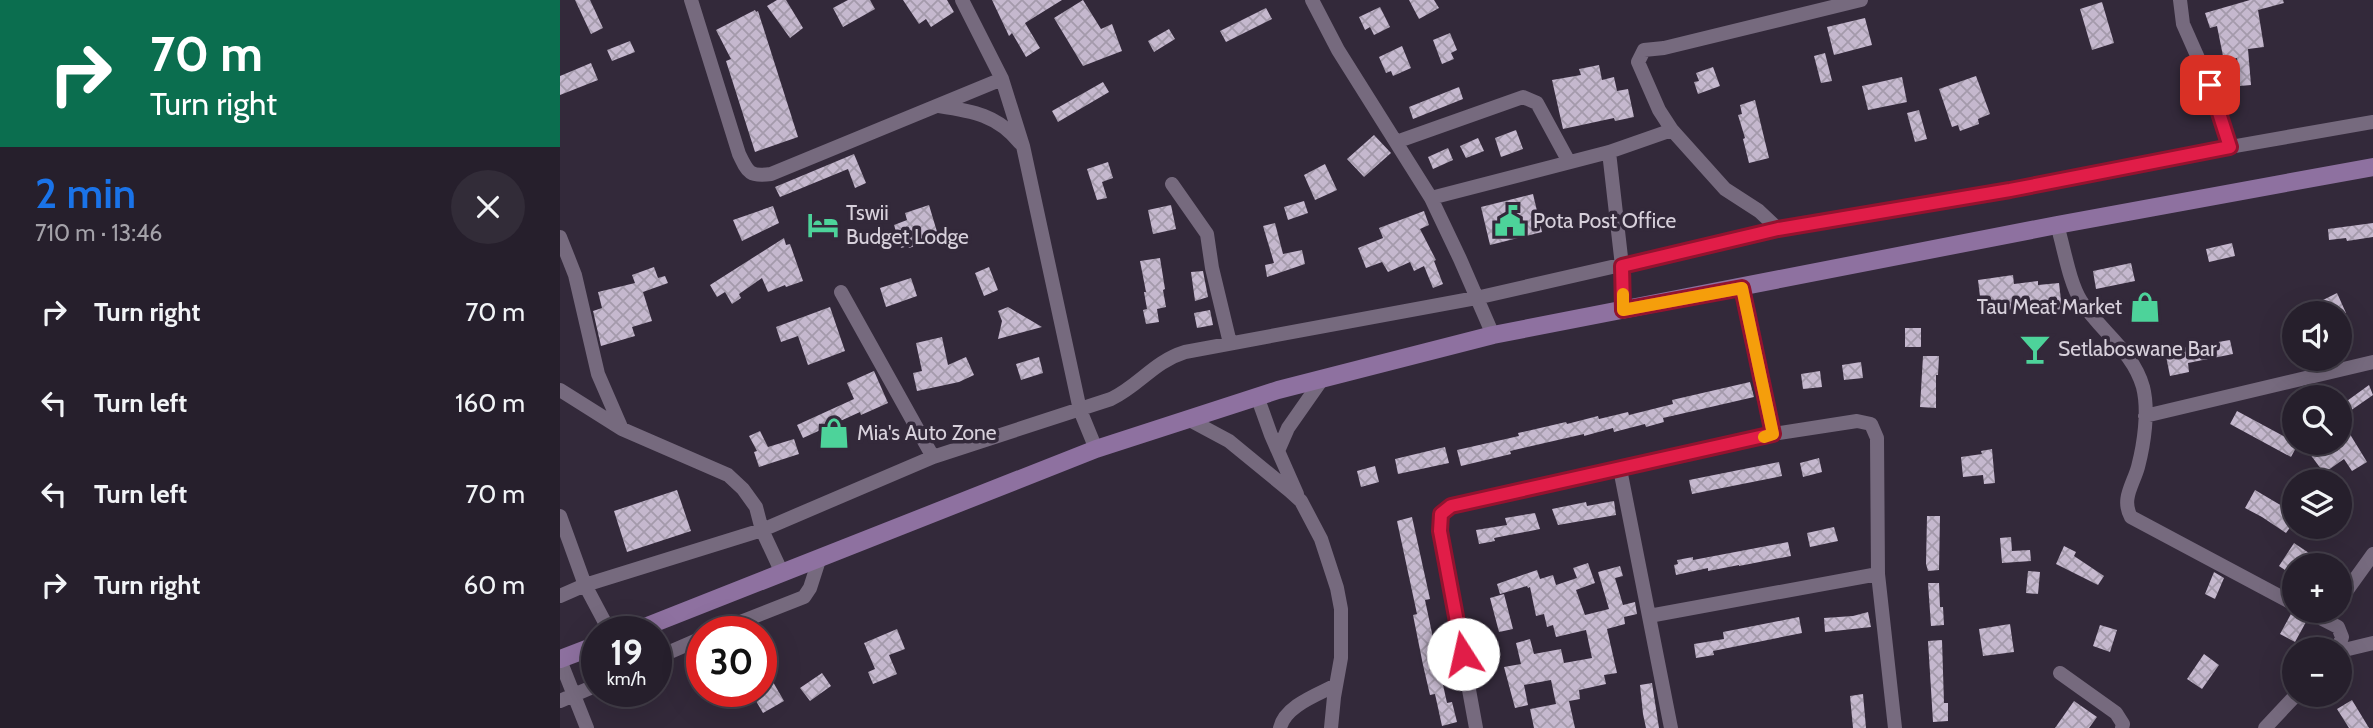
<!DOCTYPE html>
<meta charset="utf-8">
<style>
body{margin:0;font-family:Cabin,sans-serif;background:#322c38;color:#f1f3f6;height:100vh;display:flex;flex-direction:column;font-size:26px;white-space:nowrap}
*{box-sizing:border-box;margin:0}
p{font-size:23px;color:#a4a2a9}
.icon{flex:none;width:38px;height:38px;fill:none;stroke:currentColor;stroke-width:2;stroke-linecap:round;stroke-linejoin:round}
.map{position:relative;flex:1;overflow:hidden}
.panel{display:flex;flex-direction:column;background:#261f2c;width:560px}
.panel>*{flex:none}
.banner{background:#0b6e4f;color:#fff;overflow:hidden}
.controls{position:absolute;left:1722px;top:301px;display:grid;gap:14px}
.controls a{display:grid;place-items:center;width:70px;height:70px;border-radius:50%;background:#261f2c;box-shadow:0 7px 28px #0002,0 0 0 2px #423d48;font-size:35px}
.speed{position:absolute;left:21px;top:616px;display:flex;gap:14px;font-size:35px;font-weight:700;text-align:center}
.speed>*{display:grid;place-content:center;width:91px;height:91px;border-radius:50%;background:#261f2c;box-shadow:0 7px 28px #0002,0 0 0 2px #423d48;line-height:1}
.speed small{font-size:18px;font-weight:400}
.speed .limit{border:10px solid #d22;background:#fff;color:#111}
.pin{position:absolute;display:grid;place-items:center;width:60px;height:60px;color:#fff;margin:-30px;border-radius:14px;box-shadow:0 4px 10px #0006}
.me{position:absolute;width:77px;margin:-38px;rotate:350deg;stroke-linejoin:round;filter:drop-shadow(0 0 5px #0008)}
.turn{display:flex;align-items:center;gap:24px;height:147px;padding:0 35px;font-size:32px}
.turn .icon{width:91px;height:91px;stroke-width:2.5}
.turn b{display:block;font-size:49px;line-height:60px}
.round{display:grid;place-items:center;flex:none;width:74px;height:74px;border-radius:37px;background:#322c38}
.overview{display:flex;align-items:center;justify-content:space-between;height:119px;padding:0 35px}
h1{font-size:42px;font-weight:600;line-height:52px;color:#1a73e8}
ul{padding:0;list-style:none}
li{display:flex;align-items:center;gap:21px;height:91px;padding:0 35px}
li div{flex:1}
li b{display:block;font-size:26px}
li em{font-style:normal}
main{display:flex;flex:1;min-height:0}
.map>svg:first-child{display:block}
.building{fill:url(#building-cross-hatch)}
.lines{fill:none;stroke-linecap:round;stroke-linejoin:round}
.street{stroke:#766a7e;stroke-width:14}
.secondary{stroke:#8e71a0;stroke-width:18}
.route-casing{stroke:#92132f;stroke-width:18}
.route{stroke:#e11d48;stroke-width:12}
.slow{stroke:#f59e0b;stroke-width:12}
.labels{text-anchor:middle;stroke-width:7;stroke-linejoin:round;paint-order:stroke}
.poi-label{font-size:21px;fill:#d7d0db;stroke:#33293a;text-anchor:start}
</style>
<main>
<section class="panel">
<div class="banner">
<div class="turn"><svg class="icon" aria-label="right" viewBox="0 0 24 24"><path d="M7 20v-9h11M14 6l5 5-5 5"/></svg><div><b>70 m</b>Turn right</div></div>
</div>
<div class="overview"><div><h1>2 min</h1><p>710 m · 13:46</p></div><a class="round"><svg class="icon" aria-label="close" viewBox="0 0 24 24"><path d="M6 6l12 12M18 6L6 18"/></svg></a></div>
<ul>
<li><svg class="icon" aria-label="right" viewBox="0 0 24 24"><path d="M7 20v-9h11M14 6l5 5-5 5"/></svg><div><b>Turn right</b></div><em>70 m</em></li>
<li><svg class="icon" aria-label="left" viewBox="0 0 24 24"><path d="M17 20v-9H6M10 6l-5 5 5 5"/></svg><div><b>Turn left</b></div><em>160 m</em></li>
<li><svg class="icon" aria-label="left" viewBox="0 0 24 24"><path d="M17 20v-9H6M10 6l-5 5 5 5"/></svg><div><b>Turn left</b></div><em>70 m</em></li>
<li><svg class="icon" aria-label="right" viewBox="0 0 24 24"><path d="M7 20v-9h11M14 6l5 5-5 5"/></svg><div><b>Turn right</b></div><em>60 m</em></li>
</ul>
</section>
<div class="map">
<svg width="1813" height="728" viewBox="0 0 1813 728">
<defs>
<pattern id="building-cross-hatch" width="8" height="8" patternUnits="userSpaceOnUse" patternTransform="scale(1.75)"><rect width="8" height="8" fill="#c5b8ce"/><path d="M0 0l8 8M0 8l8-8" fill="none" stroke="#a49aab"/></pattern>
</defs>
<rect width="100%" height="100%" fill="#33293a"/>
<path class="building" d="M15 0H30L43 28 31 34Z
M217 0H226L243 28 230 38 207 6Z
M288 0H310L315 9 283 27 273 8Z
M343 0H387L394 12 371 27 366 19 359 24Z
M432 0H502L465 23 480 48 466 57 452 33 449 36Z
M523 0 541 29 552 24 562 51 523 66 494 18Z
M849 0H874L879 8 859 19Z
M1690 0H1723L1724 3 1698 10 1704 47 1688 49 1691 85 1680 86 1677 58 1664 61 1657 26 1650 28 1645 13Z
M1542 2 1554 43 1532 50 1520 9Z
M820 7 830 27 814 35 810 27 805 30 799 17Z
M706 8 712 19 666 42 660 31Z
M195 10 196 12 198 11 238 137 195 152 166 61 171 59 156 30Z
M1305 18 1312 45 1274 55 1267 27Z
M609 29 615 39 594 52 588 41Z
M890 33 897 50 891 53 894 59 882 64 873 40Z
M70 41 75 52 52 61 47 50Z
M842 46 851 68 833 76 831 71 826 73 819 57Z
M1265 53 1272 81 1261 83 1254 56Z
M31 63 38 80 0 95V76Z
M1039 65 1042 80 1054 77 1057 91 1068 89 1074 117 1055 121 1054 118 1003 129 992 80 1021 75 1019 69Z
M1153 67 1160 86 1138 94 1134 82 1139 81 1136 73Z
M1416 76 1430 114 1418 119 1419 124 1400 131 1398 125 1392 127 1379 89Z
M1342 77 1347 102 1308 110 1302 86Z
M543 82 549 92 498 122 492 111Z
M899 87 903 99 853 119 849 107Z
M1195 100 1209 158 1189 163 1183 139 1185 138 1178 115 1182 114 1180 105Z
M1359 110 1367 139 1355 142 1347 113Z
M956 130 963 149 941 157 935 138Z
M814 135 831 153 804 177 787 159Z
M918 138 924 151 906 158 900 146Z
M888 148 893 160 873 169 868 157Z
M294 154 306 183 295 188 288 169 220 197 215 187Z
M548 162 553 178 542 182 547 198 537 200 527 169Z
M765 164 777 190 755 200 744 175Z
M973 194 982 232 930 245 921 207Z
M744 201 748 213 728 220 724 207Z
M369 205 378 235 360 242 361 244 349 248 348 246 341 248 334 225 347 220 345 213Z
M611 205 616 229 593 234 588 210Z
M213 206 219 223 182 241 173 220Z
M864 211 869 225 860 229 876 260 874 261 883 284 873 288 864 266 854 271 850 262 828 272 822 262 806 268 798 248 823 238 819 228Z
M715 223 723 254 742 250 745 264 707 277 705 265 714 263 703 226Z
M1813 223V237L1787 241 1786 238 1769 240 1768 229Z
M224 238 226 245 230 244 243 281 226 287 225 285 208 292 202 278 179 294 181 298 172 304 165 292 157 297 150 285Z
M1672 243 1675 256 1649 262 1646 249Z
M600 258 605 289 603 290 606 307 597 309 599 322 586 324 583 310 587 309 584 292H586L580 261Z
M1571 263 1575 281 1536 289 1533 271Z
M94 267 98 278 105 276 108 283 83 292 92 321 72 327 75 336 41 346 33 311 42 308 38 292 75 283 72 275Z
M429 267 438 290 424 296 415 273Z
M643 271 648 297 635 301 631 272Z
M1453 275 1454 284 1478 281V285L1499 283 1502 309 1486 312 1485 305 1422 313 1418 280Z
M351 278 357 296 326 307 320 288Z
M1777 293 1786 313H1765L1759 302Z
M270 307 285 351 248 365 238 336 221 342 216 327Z
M448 307 482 327 438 339 442 321 438 311Z
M650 310 653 325 637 328 634 313Z
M1345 328H1361V347H1345Z
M382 337 388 365 406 357 414 375 399 382 357 391 353 373 362 371 356 343Z
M1670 340 1673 354 1628 363 1629 372 1610 376 1605 351Z
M1363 356H1379L1378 375H1376V408L1360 407Z
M479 357 483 373 461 380 456 364Z
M1301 362 1303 378 1284 380 1282 365Z
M314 371 328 403 301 415 300 412 243 438 237 425 294 399 287 383Z
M1260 371 1262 387 1243 389 1241 374Z
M1190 382 1194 397 1103 418 1104 422 1086 427 1085 424 1054 432 1053 428 1024 436V434L950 451 951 454 901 466 897 450 959 436 958 433 1006 422 1007 424 1038 416 1039 419 1068 412 1069 415 1113 404 1112 400Z
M1809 385 1813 395 1780 418 1807 462 1792 471 1784 459 1764 473 1744 446 1757 453 1774 443H1780V406Z
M1677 411 1738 444 1731 457 1670 424Z
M200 431 208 447 234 439 239 454 199 467 194 452 197 451 189 436Z
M885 447 889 463 838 474 835 459Z
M1432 449 1435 483 1424 484 1423 475 1403 477 1401 457 1422 454 1421 451Z
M1259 458 1262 472 1243 477 1240 463Z
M1219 462 1222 476 1132 494 1129 480Z
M815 466 819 482 801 487 797 471Z
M117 490 131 531 67 552 54 511Z
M1695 490 1734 513V522L1726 533 1702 517 1685 508Z
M1054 501 1056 515 998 525 992 509 1026 502 1027 506Z
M975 513 980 529 934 538 935 541 919 544 916 530 947 525 945 518Z
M1367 516H1380L1379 570 1368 571 1366 564Z
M852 517 870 599 865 600 880 671 887 703 892 702 897 722 882 726 875 694 870 695 863 665 853 615 857 614 837 521Z
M1274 527 1278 541 1250 547 1247 533Z
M1451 537 1452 551 1470 550 1471 561 1442 563 1440 538Z
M1228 542 1231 556 1179 566V565L1148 571V568L1116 575 1114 565 1118 564 1117 560 1133 557V560Z
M1734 543 1755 557 1749 565H1734V576L1719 566Z
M1504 546 1516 552 1514 556 1544 576 1538 585 1496 564Z
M1028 563 1035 583 1016 590 1025 615 1049 609 1038 572 1060 566 1063 576 1055 578 1063 605 1075 602 1077 614 1064 617 1065 624 1047 629 1057 673 1044 675 1046 684 1019 690 1020 699 1009 701 1015 728H974L970 709 996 704 991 680 964 685 968 705 955 708 944 667 961 664 956 643 970 639 974 654 1001 649 1004 663 1032 658 1026 630 996 637 993 625 987 627 984 614 976 616 970 587 968 588 967 586 940 594 937 584 977 570 980 579 993 575 996 585 1017 578 1013 568Z
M1468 571 1480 572 1478 594 1466 593Z
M1654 572 1664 578 1655 599 1645 594Z
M1368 583H1379L1380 607H1383L1384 625 1371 626Z
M944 594 953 629 939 632 930 598Z
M1308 612 1311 627 1265 632 1264 618 1293 616Z
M1731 614 1746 622 1735 642 1720 634Z
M1239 617 1242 633 1153 651 1154 655 1136 658 1134 644 1164 639 1163 632Z
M1450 624 1454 652 1423 656 1419 629Z
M1540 625 1557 630 1550 652 1533 646Z
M337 629 345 649 329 655 337 674 313 684 308 672 315 669 304 643Z
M1382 640 1384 703H1388V721L1373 722 1368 641Z
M1644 654 1659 665 1642 689 1627 679Z
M262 673 271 686 250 701 240 688Z
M213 682 224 701 203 713 192 694 201 691V688Z
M1092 683 1099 728H1086L1083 714 1080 685Z
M1303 694 1306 728H1293L1290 696Z
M1792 700 1809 728H1789L1777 709Z
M1514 701 1537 717 1529 728H1495Z"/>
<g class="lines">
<path class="street" d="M131 0 179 154C188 173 190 177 211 174L442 79
M402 0 442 79 463 146 520 410 536 449
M752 0 778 50 871 198 900 259 933 335
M1620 0 1623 24 1650 85 1670 147
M379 106C412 111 438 115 460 143
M1112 130 1165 189 1199 211 1218 229
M836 142 963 97 977 103 1009 162
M1049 152 1062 266 1063 310
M612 184 647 234 652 268 670 343
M871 198 1049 152 1112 130 1099 110 1078 62 1084 50 1104 48 1301 0
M1497 225C1504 247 1509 282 1521 301 1541 332 1573 351 1583 387 1589 411 1584 444 1578 467 1573 485 1561 499 1571 517L1734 604
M0 237 15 275 38 374 61 427
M1182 288 1213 434
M281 292 373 457
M0 390 62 429 168 475 183 489 196 507 202 530 222 573
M697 396 711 435 737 494
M1585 416 1813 362
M628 419 669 441 730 491 741 501 761 539 777 588 781 609V658L774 697 771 728
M718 451 728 428 763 378
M1060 469 1111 728
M0 516 25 585 50 632
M0 596 25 585 202 530 373 457 551 399C580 385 593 362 625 352L916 298 1218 229 1450 190 1670 147 1813 122
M1780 600 1813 554
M1747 611 1778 627 1782 637 1778 649
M1089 616 1318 574
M155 632 244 597 250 588 260 557
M1780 651 1813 643
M96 658 142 638
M0 660 27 728
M1500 673 1556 713 1563 724 1562 728
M0 701 37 685
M720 728C725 706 757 695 776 685
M916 728 880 531 881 514 891 506 1213 434 1297 421 1311 424 1317 438 1318 574 1335 728
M1705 728 1736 695"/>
<path class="secondary" d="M72 632 536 449 718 390 933 335 1497 225 1813 167
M0 659 37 645"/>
</g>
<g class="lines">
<defs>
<path id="route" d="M903 654 880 531 881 514 891 506 1213 434 1182 288 1063 310 1062 266 1218 229 1450 190 1670 147 1650 85"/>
</defs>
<use href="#route" class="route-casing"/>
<use href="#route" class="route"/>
<path class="slow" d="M1063 294V310L1182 288 1213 434 1204 437"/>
</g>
<defs>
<symbol id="civic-bare" viewBox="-9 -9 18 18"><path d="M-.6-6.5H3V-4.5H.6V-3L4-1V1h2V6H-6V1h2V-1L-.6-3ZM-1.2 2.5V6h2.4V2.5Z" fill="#4dd39a" stroke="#33293a" stroke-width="2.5" paint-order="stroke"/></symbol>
<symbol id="hotel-bare" viewBox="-9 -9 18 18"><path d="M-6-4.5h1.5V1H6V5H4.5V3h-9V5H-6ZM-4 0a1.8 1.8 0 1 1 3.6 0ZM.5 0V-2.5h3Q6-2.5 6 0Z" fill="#4dd39a" stroke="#33293a" stroke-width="2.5" paint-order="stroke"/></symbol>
<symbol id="shop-bare" viewBox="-9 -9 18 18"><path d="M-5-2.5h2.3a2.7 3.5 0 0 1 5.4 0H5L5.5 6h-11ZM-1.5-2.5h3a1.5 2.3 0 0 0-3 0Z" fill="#4dd39a" stroke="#33293a" stroke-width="2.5" paint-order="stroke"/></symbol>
<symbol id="bar-bare" viewBox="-9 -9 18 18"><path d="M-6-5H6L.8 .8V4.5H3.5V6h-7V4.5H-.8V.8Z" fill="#4dd39a" stroke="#33293a" stroke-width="2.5" paint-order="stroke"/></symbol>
</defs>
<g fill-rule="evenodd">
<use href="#civic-bare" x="928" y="199" width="44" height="44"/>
<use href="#hotel-bare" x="241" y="203" width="44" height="44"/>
<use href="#shop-bare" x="1563" y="285" width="44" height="44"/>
<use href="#bar-bare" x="1453" y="327" width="44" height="44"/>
<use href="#shop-bare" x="252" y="411" width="44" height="44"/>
</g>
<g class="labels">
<g class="poi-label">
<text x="286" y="220">Tswii<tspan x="286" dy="24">Budget Lodge</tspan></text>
<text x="973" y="228">Pota Post Office</text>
<text x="1562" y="314" text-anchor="end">Tau Meat Market</text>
<text x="1498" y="356">Setlaboswane Bar</text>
<text x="297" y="440">Mia's Auto Zone</text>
</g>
</g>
</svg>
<div class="controls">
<a><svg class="icon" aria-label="sound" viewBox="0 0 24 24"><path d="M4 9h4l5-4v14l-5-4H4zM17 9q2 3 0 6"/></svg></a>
<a><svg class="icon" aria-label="search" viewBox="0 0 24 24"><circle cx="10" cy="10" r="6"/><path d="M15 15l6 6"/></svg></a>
<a><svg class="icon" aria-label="layers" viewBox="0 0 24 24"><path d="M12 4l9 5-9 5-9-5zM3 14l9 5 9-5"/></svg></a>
<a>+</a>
<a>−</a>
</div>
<div class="speed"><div>19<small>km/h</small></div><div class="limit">30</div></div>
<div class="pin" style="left:1650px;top:85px;background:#d93025"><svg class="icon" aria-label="arrive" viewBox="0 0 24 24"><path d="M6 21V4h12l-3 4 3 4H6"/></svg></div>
<svg class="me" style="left:903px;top:654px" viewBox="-20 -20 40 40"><circle r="19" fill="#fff"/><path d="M0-13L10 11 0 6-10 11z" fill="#e11d48"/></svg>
</div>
</main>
